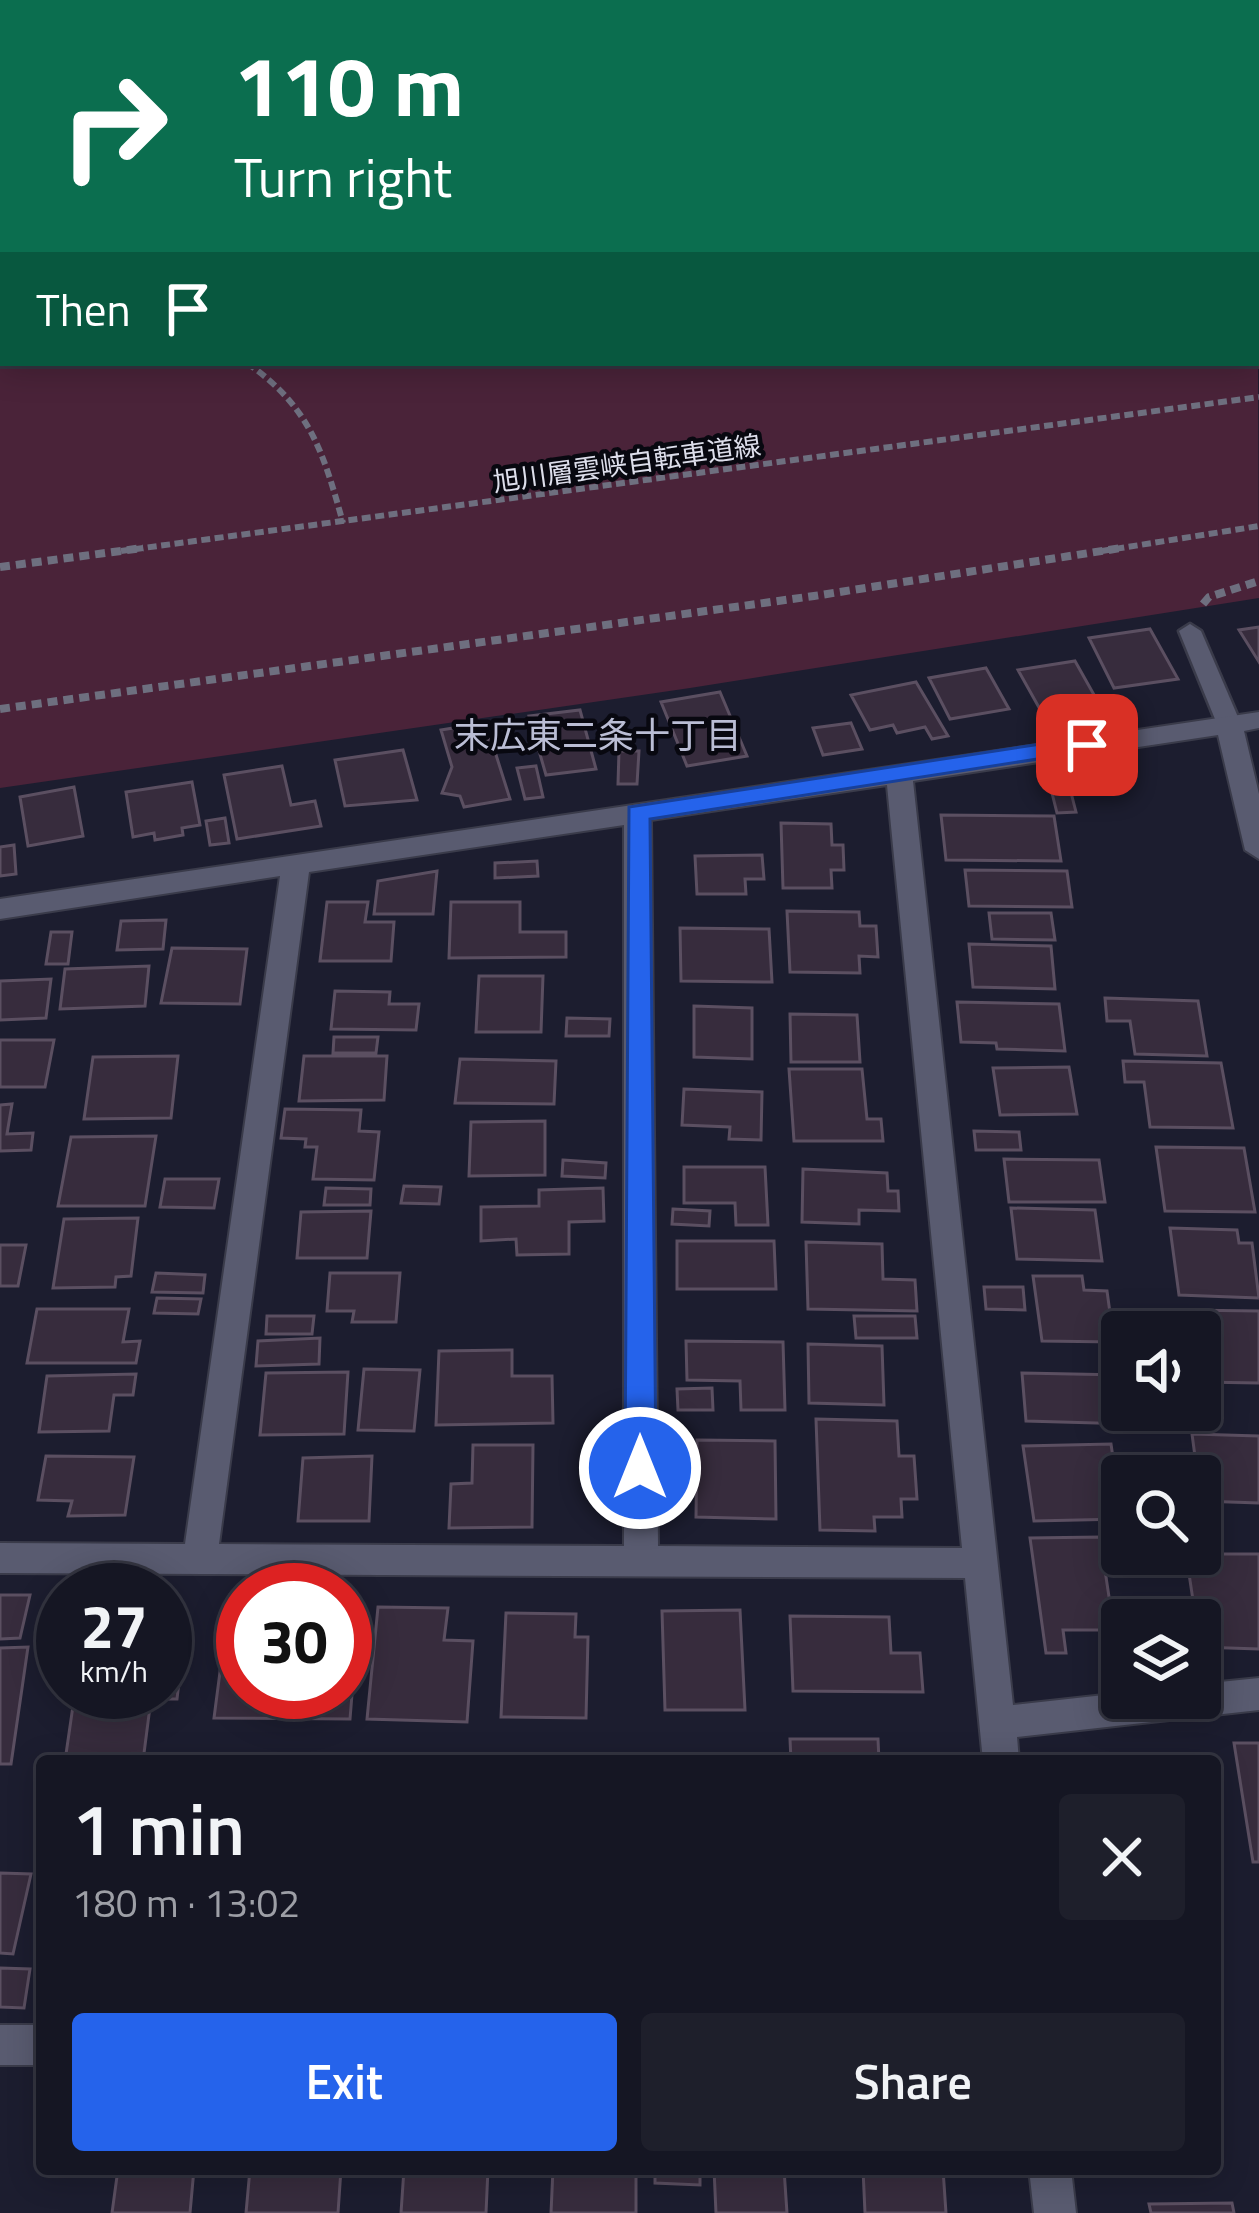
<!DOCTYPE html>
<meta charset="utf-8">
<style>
body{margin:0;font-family:"Titillium Web","Noto Sans JP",sans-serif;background:#1e1f2b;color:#f1f3f6;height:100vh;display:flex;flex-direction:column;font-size:45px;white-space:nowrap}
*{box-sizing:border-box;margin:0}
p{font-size:39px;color:#9d9fa6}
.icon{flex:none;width:66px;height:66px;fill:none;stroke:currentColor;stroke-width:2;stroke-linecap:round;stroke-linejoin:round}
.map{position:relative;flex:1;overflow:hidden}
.side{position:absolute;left:36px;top:1755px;width:1185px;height:420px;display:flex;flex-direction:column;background:#151623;border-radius:12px;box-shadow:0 6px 30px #0003,0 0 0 3px #343541}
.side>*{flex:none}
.guide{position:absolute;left:0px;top:0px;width:1260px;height:366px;box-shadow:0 6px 30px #0003,0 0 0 3px #343541;background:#0b6e4f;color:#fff;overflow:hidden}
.controls{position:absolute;left:1101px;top:1311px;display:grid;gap:24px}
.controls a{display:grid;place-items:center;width:120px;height:120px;border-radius:12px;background:#151623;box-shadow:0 6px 30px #0003,0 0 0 3px #343541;font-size:60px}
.speed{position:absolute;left:36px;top:1563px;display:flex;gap:24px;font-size:60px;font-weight:700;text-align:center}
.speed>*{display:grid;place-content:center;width:156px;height:156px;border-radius:50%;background:#151623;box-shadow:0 6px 30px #0003,0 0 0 3px #343541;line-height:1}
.speed small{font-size:30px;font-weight:400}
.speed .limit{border:18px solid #d22;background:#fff;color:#111}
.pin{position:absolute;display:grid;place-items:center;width:102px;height:102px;color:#fff;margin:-51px;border-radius:24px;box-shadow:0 6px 18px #0006}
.me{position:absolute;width:132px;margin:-66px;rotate:0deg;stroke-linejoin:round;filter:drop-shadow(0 0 9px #0008)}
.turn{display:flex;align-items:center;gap:42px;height:252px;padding:0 36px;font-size:54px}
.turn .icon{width:156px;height:156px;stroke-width:2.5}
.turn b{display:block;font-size:84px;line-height:102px}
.then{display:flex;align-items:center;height:114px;padding:0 36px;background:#0003;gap:24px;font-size:45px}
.round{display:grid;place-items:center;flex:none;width:126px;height:126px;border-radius:12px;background:#1e1f2b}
.overview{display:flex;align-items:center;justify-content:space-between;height:204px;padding:0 36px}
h1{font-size:72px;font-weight:600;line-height:90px}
.cta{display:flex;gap:24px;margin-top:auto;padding:24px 36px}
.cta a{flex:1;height:138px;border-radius:12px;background:#2563eb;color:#fff;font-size:48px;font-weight:600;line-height:138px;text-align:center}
.cta a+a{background:#1e1f2b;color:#f1f3f6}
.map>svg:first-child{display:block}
.green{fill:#4a2339}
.building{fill:#372c3d;stroke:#5b4f61;stroke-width:3}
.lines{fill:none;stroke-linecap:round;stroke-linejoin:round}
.service-casing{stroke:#3a3b4a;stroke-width:5}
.minor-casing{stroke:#3a3b4a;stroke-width:4}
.path-far1{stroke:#6e6f7f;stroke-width:6;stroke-dasharray:9 4.5;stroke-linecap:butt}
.path{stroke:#6e6f7f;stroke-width:8;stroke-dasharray:10 6;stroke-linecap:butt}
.service{fill:#595b70;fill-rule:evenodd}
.minor{fill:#595b70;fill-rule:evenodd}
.route{fill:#2563eb;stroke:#184099;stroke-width:3}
.labels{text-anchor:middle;stroke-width:9;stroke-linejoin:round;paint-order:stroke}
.far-street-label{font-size:27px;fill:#dddeeb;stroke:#080810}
.neighbourhood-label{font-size:36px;fill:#babdd4;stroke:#080810}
</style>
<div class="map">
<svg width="1259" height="2213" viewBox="0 0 1259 2213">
<rect width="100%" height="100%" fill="#1c1d2f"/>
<path class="green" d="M1257 129 1259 598 690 688 0 788V288L3 363H1257Z"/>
<path class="building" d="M1259 627V662L1239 630Z
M1150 629 1178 679 1114 688 1089 638Z
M1075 661 1098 702 1083 705 1087 712 1057 717 1053 709 1041 711 1018 670Z
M986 668 1009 709 950 719 929 678Z
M916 682 948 736 932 739 925 727 897 733 893 725 870 730 851 695Z
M720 692 747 756 687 766 661 702Z
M580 710 596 769 546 775 529 716Z
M851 723 862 749 823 755 813 728Z
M478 724 483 740 491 739 510 799 464 807 460 796 442 793 452 767 441 730Z
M403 750 417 800 345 806 335 760Z
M619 751H639L637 784H618Z
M282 766 291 805 315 801 321 826 237 839 224 775Z
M536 766 543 797 525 799 517 768Z
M1049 781H1068L1076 812 1057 813Z
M192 782 200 825 182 828 183 835 155 840 154 833 133 837 126 792Z
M74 787 83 836 28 846 20 797Z
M941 815 1054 816 1061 861 946 860Z
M225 818 229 843 210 845 206 821Z
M781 823 831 824 832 845H843L844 870H831L832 888H783Z
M14 845 16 874 0 876V847Z
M762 855 764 879H745L746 894H697L695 856Z
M537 861 538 876 495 878V863Z
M965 870 1067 871 1072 907 969 906Z
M437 871 433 914H374L378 881Z
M327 902H368L365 922H394L391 961H320Z
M451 902H520V932H566V957L449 958Z
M787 911 859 912 860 926H876L878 957 859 956 860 973 790 972Z
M989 913H1051L1055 940 992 939Z
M166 920 163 949 117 950 121 921Z
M680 928 769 929 772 982 681 981Z
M51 932H72L68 964H46Z
M969 944 1051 946 1055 989 973 987Z
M172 948 247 949 240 1004 161 1003Z
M149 966 145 1006 60 1009 65 969Z
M479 976H543L541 1032H476Z
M51 979 46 1018 0 1020V981Z
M335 991 390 992 389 1004H419L416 1030 331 1029Z
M1105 998 1198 1001 1207 1056 1135 1054 1130 1021H1107Z
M957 1002 1059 1004 1065 1051 997 1049 996 1043 961 1042Z
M694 1006 752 1008V1059L694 1057Z
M790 1014 857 1015 860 1062H791Z
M567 1018 610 1019 609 1036H566Z
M334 1037H378L376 1053H333Z
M0 1040H54L45 1087H0Z
M178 1056 171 1118 84 1119 93 1057Z
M304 1056H387L384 1100 299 1101Z
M460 1059 556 1061 554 1104 455 1103Z
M1123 1061 1221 1063 1233 1128 1150 1127 1144 1082H1125Z
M1069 1067 1077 1114 1000 1115 993 1068Z
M789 1069H862L867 1119H881L883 1141H794Z
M684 1089 762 1092 761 1140 729 1139 730 1127 682 1125Z
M12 1104 7 1134 33 1133 31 1150 0 1151V1105Z
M285 1109 361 1110 359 1131 379 1132 374 1180 313 1179 317 1147H305L306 1139 281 1138Z
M545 1121V1175L469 1176 471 1122Z
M974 1131 1019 1132 1021 1150H976Z
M156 1136 145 1206H58L71 1137Z
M1156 1147 1244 1148 1255 1212 1165 1211Z
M1004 1159 1099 1160 1105 1202H1009Z
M563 1160 606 1163 605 1178 562 1176Z
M684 1167H765L768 1225H736L735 1203H684Z
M803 1169 887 1173 888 1191H898L899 1211 859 1210V1224L802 1222Z
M165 1179H219L214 1208 160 1207Z
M404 1186 441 1187 439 1204 401 1203Z
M326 1188 371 1189 370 1205H324Z
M603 1188 604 1221 569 1222V1254L517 1255 516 1239 481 1241V1207L539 1206V1190Z
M1011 1208 1095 1210 1102 1261 1017 1259Z
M673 1209 710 1211 709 1226 672 1224Z
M371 1211 367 1258H297L301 1212Z
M138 1218 131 1276 116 1277 115 1287 53 1288 64 1219Z
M1170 1228 1237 1230 1239 1243H1252L1259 1298 1179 1295Z
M677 1241H774L776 1289H677Z
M806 1242 882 1244 883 1279 915 1280 917 1311 808 1309Z
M0 1245H26L18 1286H0Z
M156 1273 205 1275 203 1293 152 1292Z
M330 1273H400L396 1322H352L354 1311H327Z
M1033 1276H1082L1084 1290 1107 1291 1114 1342 1042 1341Z
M984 1287H1023L1025 1310 986 1309Z
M157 1298 201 1299 198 1314 154 1313Z
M37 1309H129L123 1342 140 1341 136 1363H27Z
M1183 1310 1259 1311V1383L1200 1382V1332H1187Z
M267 1316H314L312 1334H266Z
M854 1316H915L917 1338H856Z
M320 1338 319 1364 256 1366 258 1341Z
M686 1341 783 1342 785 1410H741L740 1381 687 1380Z
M808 1344 882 1346 884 1405 809 1403Z
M512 1350V1376H552L553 1423 436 1425 439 1351Z
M364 1369 420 1370 414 1431 358 1430Z
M348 1372 344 1434 260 1435 266 1373Z
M1022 1373 1122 1375V1410H1129L1131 1424 1026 1421Z
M136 1374 133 1395H114L109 1431 39 1432 47 1376Z
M712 1388 713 1410H678L677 1389Z
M816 1419 897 1421 899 1456H914L917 1499H901L902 1517H874L875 1531 820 1530Z
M1192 1434 1259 1436V1503L1201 1501Z
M697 1440 775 1441 776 1519 696 1517Z
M1111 1444 1122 1519 1034 1521 1023 1446Z
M473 1445H533L532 1527 449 1528 451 1484 472 1483Z
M46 1456 134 1457 125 1515 68 1516 72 1501 38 1500Z
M372 1456 369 1521H298L303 1458Z
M1100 1537 1114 1630H1063L1066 1653H1046L1030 1538Z
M1186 1554H1259V1649L1200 1647V1620H1196Z
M0 1595H30L20 1638 0 1639Z
M230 1595 243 1596V1692H345V1682H353L350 1719 214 1718Z
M55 1596H63V1645H46Z
M165 1598H172L170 1614H187L177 1699H151L143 1761H65L75 1692H165Z
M378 1607 448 1608 444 1640 473 1641 467 1722 367 1719Z
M740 1610 745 1710H665L662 1611Z
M506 1613 576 1614 575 1637H588L586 1718 501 1717Z
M790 1616 889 1617 891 1653H920L923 1692 793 1691Z
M28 1647 11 1764H0V1648Z
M790 1739H878L879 1761H791Z
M1234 1743H1259V1862H1253Z
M0 1873 31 1874 13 1954 0 1953Z
M0 1968 30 1969 24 2008 0 2007Z
M118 2169H194L190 2213H112Z
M250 2169H341L338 2213H246Z
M404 2169H488L486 2213H401Z
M553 2169H636V2213H551Z
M655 2169H700V2185L655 2183Z
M714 2169H784L787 2213H716Z
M863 2169H943L946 2213H865Z
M1232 2203 1234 2213H1151L1149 2204Z"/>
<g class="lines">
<defs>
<path id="service" d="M1190 624 1201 631 1241 724 1237 729 1229 732 1217 724 1179 631Z"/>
<path id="minor" d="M1259 712V728L1244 731 1259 794V859L1245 850 1218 735 913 781 1013 1705 1122 1693V1698H1200V1684L1259 1678V1710L1017 1737 1019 1761H983L965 1578 0 1573V1543L185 1544 280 876 0 919V899ZM887 785 962 1548 658 1546 651 820ZM624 825V1546L219 1544 309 872Z
M0 2025H42V2065H0Z
M1029 2169H1071L1076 2213H1034Z"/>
</defs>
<use href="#service" class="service-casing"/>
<use href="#minor" class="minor-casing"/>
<path class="path-far1" d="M247 363C310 407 323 451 343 523
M121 551 1259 397
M1102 551 1259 526"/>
<path class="path" d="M0 567 143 548
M1203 604 1209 597 1259 581
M0 709 814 596 1121 548"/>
<use href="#service" class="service"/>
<use href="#minor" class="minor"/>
</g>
<path class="route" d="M1087 737 1096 739V750L650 819 656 1468 651 1477 640 1481 629 1477 625 1468 629 807Z"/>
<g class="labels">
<g class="far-street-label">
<text transform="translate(627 464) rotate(-8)" y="9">旭川層雲峡自転車道線</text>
</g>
<g class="neighbourhood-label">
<text x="598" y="748">末広東二条十丁目</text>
</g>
</g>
</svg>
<div class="controls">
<a><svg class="icon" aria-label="sound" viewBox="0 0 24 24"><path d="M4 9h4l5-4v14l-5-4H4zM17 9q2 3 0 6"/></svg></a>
<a><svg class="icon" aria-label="search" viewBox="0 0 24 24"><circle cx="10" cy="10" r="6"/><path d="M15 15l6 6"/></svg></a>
<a><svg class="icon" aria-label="layers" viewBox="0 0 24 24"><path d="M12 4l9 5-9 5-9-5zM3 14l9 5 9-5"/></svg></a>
</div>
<div class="speed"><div>27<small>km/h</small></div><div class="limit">30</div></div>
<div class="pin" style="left:1087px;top:745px;background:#d93025"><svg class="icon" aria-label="arrive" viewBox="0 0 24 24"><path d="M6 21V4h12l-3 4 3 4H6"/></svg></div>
<svg class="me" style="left:640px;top:1468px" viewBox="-20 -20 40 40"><circle r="17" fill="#2563eb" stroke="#fff" stroke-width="3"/><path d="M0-11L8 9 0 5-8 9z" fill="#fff"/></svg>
<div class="guide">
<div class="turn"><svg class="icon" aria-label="right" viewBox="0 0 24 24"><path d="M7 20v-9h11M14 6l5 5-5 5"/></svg><div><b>110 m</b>Turn right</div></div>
<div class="then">Then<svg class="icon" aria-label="arrive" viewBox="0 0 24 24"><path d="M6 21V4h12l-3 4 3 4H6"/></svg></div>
</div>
<section class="side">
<div class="overview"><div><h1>1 min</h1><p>180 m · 13:02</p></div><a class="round"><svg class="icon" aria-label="close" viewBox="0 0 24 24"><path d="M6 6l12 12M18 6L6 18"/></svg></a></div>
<div class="cta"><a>Exit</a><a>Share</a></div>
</section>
</div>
